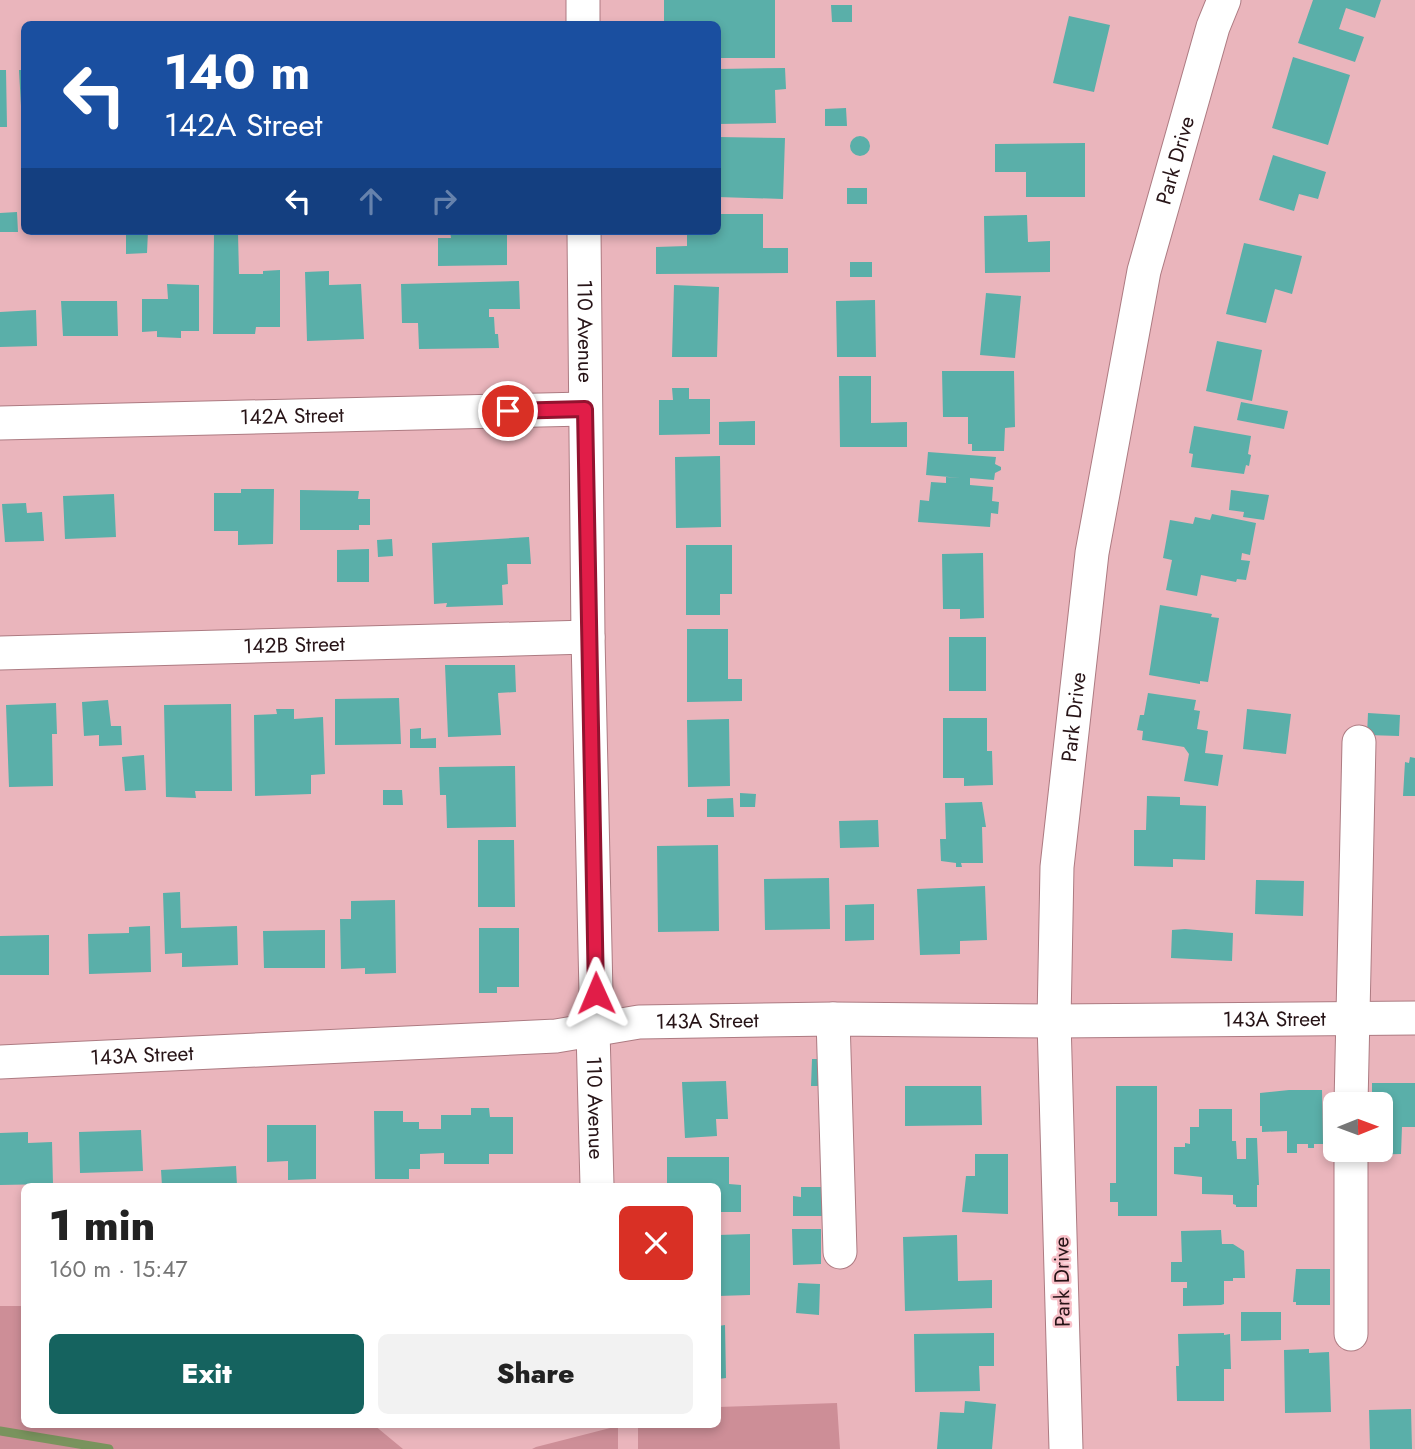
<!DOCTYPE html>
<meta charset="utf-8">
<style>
body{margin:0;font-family:Jost,sans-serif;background:#f2f2f2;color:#222;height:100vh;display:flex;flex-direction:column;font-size:26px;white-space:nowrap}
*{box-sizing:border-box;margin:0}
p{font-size:23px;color:#767676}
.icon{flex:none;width:38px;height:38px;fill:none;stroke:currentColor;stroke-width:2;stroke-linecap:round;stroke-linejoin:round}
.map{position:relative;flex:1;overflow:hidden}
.details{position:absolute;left:21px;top:1183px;width:700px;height:245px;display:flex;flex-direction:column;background:#fff;border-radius:10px;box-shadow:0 4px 10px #0003}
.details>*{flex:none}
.hud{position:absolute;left:21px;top:21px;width:700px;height:214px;border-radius:10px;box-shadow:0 4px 10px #0003;background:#1a4fa0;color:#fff;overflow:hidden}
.needle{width:46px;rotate:89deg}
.tools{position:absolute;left:1323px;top:1092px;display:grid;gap:14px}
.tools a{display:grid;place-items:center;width:70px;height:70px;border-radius:10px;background:#fff;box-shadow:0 4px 10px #0003;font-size:35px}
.pin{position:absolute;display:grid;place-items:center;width:60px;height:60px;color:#fff;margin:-30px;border:4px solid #fff;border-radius:50%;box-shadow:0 2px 7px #0007}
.me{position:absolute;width:77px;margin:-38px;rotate:359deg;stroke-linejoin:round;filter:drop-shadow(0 0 5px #0008)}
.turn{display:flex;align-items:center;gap:24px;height:147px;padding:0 28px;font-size:32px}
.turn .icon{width:91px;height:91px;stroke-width:2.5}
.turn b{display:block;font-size:49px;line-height:60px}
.lanes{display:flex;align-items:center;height:66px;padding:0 28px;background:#0003;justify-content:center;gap:35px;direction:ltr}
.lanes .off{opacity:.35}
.round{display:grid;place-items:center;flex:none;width:74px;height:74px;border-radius:10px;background:#f2f2f2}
.headline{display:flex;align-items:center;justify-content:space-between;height:119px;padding:0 28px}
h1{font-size:42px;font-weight:800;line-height:52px}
.primary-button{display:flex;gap:14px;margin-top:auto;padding:14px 28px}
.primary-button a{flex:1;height:80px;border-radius:10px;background:#15635f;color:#fff;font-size:28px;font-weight:800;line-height:80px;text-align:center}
.primary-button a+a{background:#f2f2f2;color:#222}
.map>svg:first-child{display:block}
.green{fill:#cd8e97}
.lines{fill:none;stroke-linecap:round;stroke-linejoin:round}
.stream{stroke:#79935d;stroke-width:9}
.building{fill:#5aafa9}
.minor-casing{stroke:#ad7b82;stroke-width:35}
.minor{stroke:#fff;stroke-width:33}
.route-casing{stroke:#92132f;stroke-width:18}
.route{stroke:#e11d48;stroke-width:12}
.labels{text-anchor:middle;stroke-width:5;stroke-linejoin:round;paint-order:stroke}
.street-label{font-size:21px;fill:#271417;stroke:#f8c1c9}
</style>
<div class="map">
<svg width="1415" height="1449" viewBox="0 0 1415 1449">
<rect width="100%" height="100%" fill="#eab5bc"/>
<path class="green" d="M0 1306H24V1424L374 1425 403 1449H0Z
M837 1403 840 1449H638V1425L718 1424V1407Z
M618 1426V1449H532L536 1447Z"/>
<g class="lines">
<path class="stream" d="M0 1431 109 1449"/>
</g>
<path class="building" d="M664 0H775V58H718V24H664Z
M1313 0H1381L1375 18 1346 8 1339 29 1364 37 1355 62 1298 43Z
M831 5H852V22H832Z
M1069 16 1110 25 1094 92 1053 83Z
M1293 57 1350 75 1328 145 1272 128Z
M785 68 786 89 775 90 776 123 718 124V69Z
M0 70H6L7 127H0Z
M19 70H24V124H22Z
M846 108 847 126H825V109Z
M850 146a10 10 0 1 1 20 0a10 10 0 1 1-20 0Z
M718 137 785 138 783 199 718 197Z
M1085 143V197H1026V172H995V144Z
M1273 155 1326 172 1318 199 1299 194 1294 211 1259 200Z
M847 188H867V204H847Z
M17 212 18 232H0V213Z
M718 214H763V248H788V273L656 274V247L687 246V231H718Z
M1027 215 1028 242 1050 241V272L985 273 984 216Z
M126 231H148L147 253 126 254Z
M450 231H507V265L438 266V238H451Z
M214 233H238L239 274H263V271L280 270V327H256L255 334H213Z
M1244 243 1302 256 1292 294 1275 289 1266 323 1226 314Z
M850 262H872V277H850Z
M329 271V285L361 284 364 339 307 341 305 272Z
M519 281 520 309H489V317H494L495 334H498L499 348 419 349 418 323H402L401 284Z
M167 284 199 285V331H181V338L157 337V331L142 332V299H168Z
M674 285 719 287 717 357H672Z
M986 293 1021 296 1015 358 980 355Z
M875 300 876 357H837L836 301Z
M61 301H117L118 336H63Z
M36 310 37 346 0 347V312Z
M1217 341 1262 350 1252 401 1206 391Z
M942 371H1014L1015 427 1005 428 1004 451H972V444H968V417H943Z
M839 376H871V423L907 422V447H840Z
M672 388H689V399H710V434L659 435V400H673Z
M1241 402 1288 411 1284 429 1237 420Z
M755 421V445H719V422Z
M1194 426 1251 436 1248 454 1251 455 1249 466 1246 465 1244 474 1191 467 1193 454 1189 453Z
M928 452 996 457 995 464 1001 467V470L995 473 994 480 970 478V485L993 487 992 501 999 502 998 514 991 513 990 527 918 522 920 500 929 501 931 482 946 483V477L961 478 926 475Z
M720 456 721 527 676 528 675 457Z
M241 489H274L273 544 238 545V531H214V493H241Z
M300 490 359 491 358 499H370V525H359V530H300Z
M1231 490 1269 495 1264 520 1243 517 1244 512 1229 510Z
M114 494 116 537 65 539 63 496Z
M26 503 27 513 42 512 44 541 5 542 2 504Z
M1212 514 1256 523 1250 555 1242 553 1241 560 1250 561 1246 580 1237 579 1236 582 1201 575 1197 596 1166 590 1172 560 1163 558 1170 520 1193 524 1195 517 1210 520Z
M529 537 531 564H507L508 584 502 585 503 605 446 607 447 603 434 604 432 543Z
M392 539 393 556 378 557 377 540Z
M686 545H732V594H720V615H686Z
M369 549V582H337V550Z
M983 553 984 618 960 619V609H943L942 554Z
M1160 605 1212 614 1211 617 1219 618 1208 682 1200 681V684L1149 675Z
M687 629H728V679H742V701L687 702Z
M949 637H986V691H949Z
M445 665H515L516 692 498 693 501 735 448 737Z
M1148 693 1196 700 1194 710 1200 711 1197 729 1208 731 1205 753 1223 755 1218 786 1184 781 1189 754 1184 747 1142 740 1143 731 1137 730 1140 715H1144Z
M399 698 401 744 335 745V699Z
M108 700 111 726H121L122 745 99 746V735L84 736 82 702Z
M56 703 57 734H52L53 786 9 787 6 705Z
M231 704 232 791H195L196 798 166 797 164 705Z
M276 709H294V719L323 717 325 774 311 775V794L255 796 254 715 277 714Z
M1247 709 1291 714 1286 754 1243 749Z
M1368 713 1400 715 1399 736 1367 735Z
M943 718H987V751H992L993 785 964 786V778H943Z
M729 719 730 786 688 787 687 720Z
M421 728V739L436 738V748H410V729Z
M144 755 146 790 125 791 122 757Z
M1410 757 1415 758V796H1403L1405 762 1409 763Z
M515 766 516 827 447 828 446 795H440L439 767Z
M383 790H402L403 805H383Z
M740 793 756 794 755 807H740Z
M1147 796 1180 797V805L1206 806 1205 860 1173 859V867L1134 866V830H1146Z
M733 798 734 817H707V799Z
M982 802 986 827H982L983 863H961L962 867H956V863L941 861 940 839H946L945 803Z
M878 820 879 847 840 848 839 821Z
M478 840H514L515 907H478Z
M718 845 719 931 658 932 657 846Z
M829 878 830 929 765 930 764 879Z
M1256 880 1304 881 1303 916 1255 914Z
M985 886 987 940 960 941V954L920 955 917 889Z
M180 892 181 928 237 926 238 965 182 967V953L165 954 163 893Z
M395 900 396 973 365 974V968L341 969 340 919H351V901Z
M874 904V940L845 941V905Z
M150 926 151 972 89 974 88 934 129 933V927Z
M479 928H519V987H497V993H479Z
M1185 929 1233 933 1232 961 1171 958 1172 930Z
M325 930V968H264L263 931Z
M49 935V975H0V936Z
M812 1059H829L828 1086H811Z
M726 1081 728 1119H716L717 1136 685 1138 682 1082Z
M1372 1083H1415V1127H1402L1401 1154 1362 1155V1150H1381V1104H1356L1355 1093H1372Z
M905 1086H981L982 1125 905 1126Z
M1116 1086H1157V1216H1118V1202H1110V1183H1116Z
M1289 1090H1322L1323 1144H1314V1148H1308V1144H1297V1153H1287V1131L1262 1132V1126H1260V1093Z
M471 1108H489L490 1117H513V1154H489V1164H444V1153L420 1154V1169H409V1179H375L374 1111H403V1122H419V1129H441V1115H471Z
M1199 1109H1232V1141H1236L1237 1159H1246V1138H1257L1259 1185H1257V1207H1236V1205L1233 1204V1195L1202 1194V1177L1174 1174V1147H1185V1143L1190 1144V1127H1199Z
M267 1125H316V1179L288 1180V1161L267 1162Z
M141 1130 143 1171 80 1173 79 1132Z
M28 1132V1143L52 1142 53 1184 0 1185V1133Z
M975 1154H1008V1214L962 1212 966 1176H975Z
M667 1157H729V1184L741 1185V1212H718V1186H667Z
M236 1166 237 1186H162L161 1170Z
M801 1187H823V1216H793V1196L801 1197Z
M792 1229H821V1264L793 1265Z
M1221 1230 1222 1244H1233L1244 1251 1245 1278H1233V1281H1224V1304L1221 1305 1183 1306V1288H1187V1282H1171V1262H1182L1181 1231Z
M750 1234V1295L718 1296V1235Z
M957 1235 958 1281 992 1280V1308L905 1311 903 1237Z
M1296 1269H1330V1305H1296V1302H1293Z
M798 1283 820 1284 819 1315 796 1313Z
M1241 1312H1281V1340L1241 1341Z
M725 1325 726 1378 718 1379V1326Z
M994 1333V1366H979L980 1391 915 1392 914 1334Z
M1224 1333V1335L1230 1334 1231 1369H1224V1401H1177L1176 1366H1179L1178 1334Z
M1309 1349V1353L1329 1352 1331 1412 1285 1413 1284 1350Z
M965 1401 996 1404 992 1449H937L940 1412 964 1413Z
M1411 1409 1412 1449H1370L1369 1410Z"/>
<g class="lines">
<defs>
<g id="minor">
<path d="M583 0V24"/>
<path id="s1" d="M584 231 588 637 596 993 593 1030 597 1186"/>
<path id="s2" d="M0 423 585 409"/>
<path id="s3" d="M0 653 588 637"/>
<path d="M833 1019 840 1252"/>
<path id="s4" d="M0 1062 556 1036 639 1022 833 1019 1054 1021 1415 1018"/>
<path d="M1351 1104 1359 742"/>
<path d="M1351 1334V1150"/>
<path id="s5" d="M1066 1449 1054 1021 1057 867 1092 553 1144 271 1213 27 1224 0"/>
</g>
</defs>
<use href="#minor" class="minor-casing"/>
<use href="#minor" class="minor"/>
</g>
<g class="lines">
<defs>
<path id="route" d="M508 411 585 409 596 993"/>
</defs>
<use href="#route" class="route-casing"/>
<use href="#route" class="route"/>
</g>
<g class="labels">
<g class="street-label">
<text dy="7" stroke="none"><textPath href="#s5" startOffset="1300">Park Drive</textPath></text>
<text dy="7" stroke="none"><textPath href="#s1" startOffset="100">110 Avenue</textPath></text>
<text dy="7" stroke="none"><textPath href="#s2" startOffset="292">142A Street</textPath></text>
<text dy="7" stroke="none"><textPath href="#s3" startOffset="294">142B Street</textPath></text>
<text dy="7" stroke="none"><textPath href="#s5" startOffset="733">Park Drive</textPath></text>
<text dy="7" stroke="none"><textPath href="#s4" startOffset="1276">143A Street</textPath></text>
<text dy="7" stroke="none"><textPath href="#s4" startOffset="709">143A Street</textPath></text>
<text dy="7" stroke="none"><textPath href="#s4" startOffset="142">143A Street</textPath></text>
<text dy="7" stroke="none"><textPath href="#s1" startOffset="877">110 Avenue</textPath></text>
<text transform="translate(1062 1282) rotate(-91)" y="7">Park Drive</text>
</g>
</g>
</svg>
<div class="tools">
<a><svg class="needle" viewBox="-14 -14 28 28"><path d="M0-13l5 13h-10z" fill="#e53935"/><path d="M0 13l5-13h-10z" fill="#767676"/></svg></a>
</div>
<div class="pin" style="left:508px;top:411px;background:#d93025"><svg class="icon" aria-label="arrive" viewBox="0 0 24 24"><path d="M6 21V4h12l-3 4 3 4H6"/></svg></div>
<svg class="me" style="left:596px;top:993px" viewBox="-20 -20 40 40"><path d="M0-17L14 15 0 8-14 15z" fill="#e11d48" stroke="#fff" stroke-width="4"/></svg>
<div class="hud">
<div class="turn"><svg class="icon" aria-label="left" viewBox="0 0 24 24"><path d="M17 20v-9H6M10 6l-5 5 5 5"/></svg><div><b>140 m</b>142A Street</div></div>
<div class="lanes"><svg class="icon" aria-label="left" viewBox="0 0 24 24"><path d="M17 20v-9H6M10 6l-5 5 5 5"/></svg><svg class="icon off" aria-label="ahead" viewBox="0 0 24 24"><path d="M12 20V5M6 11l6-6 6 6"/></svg><svg class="icon off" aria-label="right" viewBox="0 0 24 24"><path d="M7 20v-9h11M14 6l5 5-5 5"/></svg></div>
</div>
<section class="details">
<div class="headline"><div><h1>1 min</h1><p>160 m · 15:47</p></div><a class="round" style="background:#d93025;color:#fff"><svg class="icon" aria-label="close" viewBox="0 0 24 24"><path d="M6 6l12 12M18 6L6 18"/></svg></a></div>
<div class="primary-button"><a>Exit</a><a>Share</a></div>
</section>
</div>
